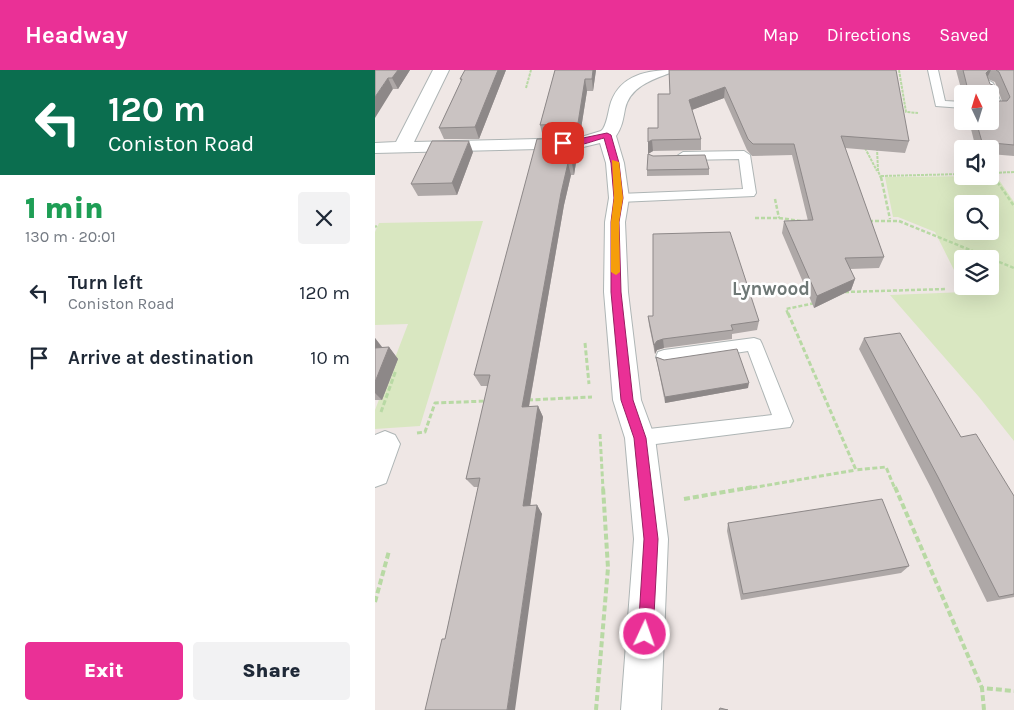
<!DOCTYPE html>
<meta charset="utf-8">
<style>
body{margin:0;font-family:Karla,sans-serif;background:#f2f2f3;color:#1f2937;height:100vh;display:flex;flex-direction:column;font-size:19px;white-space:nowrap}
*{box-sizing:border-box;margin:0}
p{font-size:16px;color:#747a83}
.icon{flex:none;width:28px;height:28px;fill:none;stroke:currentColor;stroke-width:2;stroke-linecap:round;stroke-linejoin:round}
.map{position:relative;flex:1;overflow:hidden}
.side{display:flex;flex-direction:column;background:#fff;width:375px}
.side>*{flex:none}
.banner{background:#0b6e4f;color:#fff;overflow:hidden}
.needle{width:32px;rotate:356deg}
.buttons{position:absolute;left:579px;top:15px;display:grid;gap:10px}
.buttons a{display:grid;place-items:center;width:45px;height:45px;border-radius:5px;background:#fff;box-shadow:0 5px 20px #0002;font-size:25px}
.pin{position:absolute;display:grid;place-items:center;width:42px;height:42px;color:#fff;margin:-21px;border-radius:10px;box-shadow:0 2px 8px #0006}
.me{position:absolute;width:55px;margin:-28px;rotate:3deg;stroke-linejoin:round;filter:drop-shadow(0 0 4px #0008)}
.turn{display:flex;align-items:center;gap:18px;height:105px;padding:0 25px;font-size:22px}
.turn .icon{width:65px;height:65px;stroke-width:2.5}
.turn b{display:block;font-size:35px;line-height:42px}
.round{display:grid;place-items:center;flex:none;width:52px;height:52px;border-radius:5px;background:#f2f2f3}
.headline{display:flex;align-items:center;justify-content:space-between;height:85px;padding:0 25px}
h1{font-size:30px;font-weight:800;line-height:38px;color:#1e9e55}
.cta{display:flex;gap:10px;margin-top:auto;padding:10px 25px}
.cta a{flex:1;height:58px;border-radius:5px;background:#ea3096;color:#fff;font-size:20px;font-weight:800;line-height:58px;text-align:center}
.cta a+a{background:#f2f2f3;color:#1f2937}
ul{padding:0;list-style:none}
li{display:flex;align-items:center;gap:15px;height:65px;padding:0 25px}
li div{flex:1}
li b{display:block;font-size:19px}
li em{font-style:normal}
header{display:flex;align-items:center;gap:30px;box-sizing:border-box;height:70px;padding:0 25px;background:#ea3096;color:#fff}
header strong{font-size:24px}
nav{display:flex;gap:28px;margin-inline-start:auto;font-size:18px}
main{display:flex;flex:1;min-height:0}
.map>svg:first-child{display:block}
.green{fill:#d9e7c1;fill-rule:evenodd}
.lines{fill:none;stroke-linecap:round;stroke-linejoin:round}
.service-casing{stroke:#aeb5b5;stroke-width:2}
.minor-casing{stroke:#aeb5b5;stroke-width:2}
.path-far3{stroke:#b8d9a4;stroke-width:2;stroke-dasharray:3 1;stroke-linecap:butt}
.path-far2{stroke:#b8d9a4;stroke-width:2.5;stroke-dasharray:4 2;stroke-linecap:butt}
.path-far1{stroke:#b8d9a4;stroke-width:3;stroke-dasharray:5 2.5;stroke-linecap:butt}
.path{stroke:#b8d9a4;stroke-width:4;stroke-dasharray:6 3;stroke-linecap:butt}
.service{fill:#fff;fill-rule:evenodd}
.minor{fill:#fff;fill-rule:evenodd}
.wall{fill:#aea8a7;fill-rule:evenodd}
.shaded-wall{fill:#8d8888}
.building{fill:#cac3c2;stroke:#8d8888}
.route{fill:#ea3096;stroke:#981f62}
.slow{fill:#f59e0b}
.labels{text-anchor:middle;stroke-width:5;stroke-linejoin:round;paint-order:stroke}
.district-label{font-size:19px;font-weight:bold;fill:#6e7876;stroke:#fff}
</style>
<header>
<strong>Headway</strong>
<nav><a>Map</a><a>Directions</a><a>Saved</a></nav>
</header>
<main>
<section class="side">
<div class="banner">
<div class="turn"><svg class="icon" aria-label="left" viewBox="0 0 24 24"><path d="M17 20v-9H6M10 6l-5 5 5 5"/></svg><div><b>120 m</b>Coniston Road</div></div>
</div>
<div class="headline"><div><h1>1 min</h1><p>130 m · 20:01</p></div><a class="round"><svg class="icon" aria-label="close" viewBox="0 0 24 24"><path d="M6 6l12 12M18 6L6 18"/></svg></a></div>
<ul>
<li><svg class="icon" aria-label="left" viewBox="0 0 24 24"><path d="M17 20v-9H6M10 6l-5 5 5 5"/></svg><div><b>Turn left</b><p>Coniston Road</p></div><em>120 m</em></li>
<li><svg class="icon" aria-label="arrive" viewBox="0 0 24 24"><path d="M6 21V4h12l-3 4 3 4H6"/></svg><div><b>Arrive at destination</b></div><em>10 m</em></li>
</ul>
<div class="cta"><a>Exit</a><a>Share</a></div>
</section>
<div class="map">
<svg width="639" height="640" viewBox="0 0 639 640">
<rect width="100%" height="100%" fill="#efe7e5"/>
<path class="green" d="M620 104 639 132V371L604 327 515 225 590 222 560 162 523 147H518L510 107 615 106V105ZM588 134H615V161H588ZM588 189H615V216H588Z
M108 151 45 356 0 359V340L33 254 0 255V162L4 153Z"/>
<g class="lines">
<defs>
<path id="service" d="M553 0H563L570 31 588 32V38L561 36Z
M613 10 618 13 628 38 627 40H615V24H612L608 13Z
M369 81 375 85 381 123 379 126 244 132 238 128 244 124 368 119 364 89 308 90 302 86 308 82Z
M379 268 385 270 387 274 418 351 415 357 265 376 258 374 256 368 258 362 265 360 397 345 373 281 289 294 283 292 281 287 283 282 289 280Z"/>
<path id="minor" d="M58 0H74L39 72 203 68 226 61 228 59C233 50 233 41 236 32 246 5 272 0 298 0L295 3C276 10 255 17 250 39 248 50 247 57 241 66L249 93 254 128 250 152 253 222 266 330 280 368 293 469 286 640H246L259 469 250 368 238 330 229 222 230 152 234 128 231 93 225 73 204 78 0 83V73L21 72Z
M10 361 20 365 25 374 11 413 0 417V365Z"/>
</defs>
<use href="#service" class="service-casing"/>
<use href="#minor" class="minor-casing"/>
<path class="path-far3" d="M524 0 531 42 543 43
M151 18 156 0
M490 78 502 101
M502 78 503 101 506 108
M616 103 639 102
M617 103 620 108
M506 106 588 104"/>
<path class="path-far2" d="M506 107 515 149
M619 107 639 136
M400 129 404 148
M380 148H404L426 151
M494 151H524L639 198
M0 157 2 156
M470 222 571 219
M413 244 411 239 440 233"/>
<path class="path-far1" d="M413 243 481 400 511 397 520 419
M210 273 214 314
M153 330 217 327
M6 342 21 300
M42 363 50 362 60 333 112 331
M225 364 228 419
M370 419 481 400"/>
<path class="path" d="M520 417 607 618
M309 429 378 417
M0 532 14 481
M221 640 233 498 228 417
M609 640 607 618 639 621"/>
<use href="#service" class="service"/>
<use href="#minor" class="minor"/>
</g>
<path class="wall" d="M0 0H35L23 19H18Z
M90 0H131L104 69H69L64 58 80 24 86 11 85 9Z
M180 0H221L218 21H212L205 65 168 67 165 55Z
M294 0 534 71 530 83 470 78 509 187 504 198 475 199 480 209 476 220 439 238 407 163 409 151H433L417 85 377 86 372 80 349 28 317 40 326 69V80L278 81 273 84V72L283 58 295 24Z
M581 0H639V86L615 84V79H601L594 51H615V24H588V26ZM613 9 620 12 627 31H619Z
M201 68 203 80 199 105H196L189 135 154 337 163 336 168 347 155 436 162 435 167 444 70 569 103 417H99L91 409 113 316H106L99 305Z
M98 82 82 125 43 126 36 114Z
M278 86 334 99V105L272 106V100Z
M273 246 384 251 382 260 357 264V269L289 278 282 280 280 284 274 255Z
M0 268 8 278 14 277 23 289 7 330H0Z
M489 268 586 367 639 426V527L612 532 555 416 484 279Z
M281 287 373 318 290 333Z
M353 453 534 496 526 503 366 530 352 461Z"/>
<path class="shaded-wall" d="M23 0H35L23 19 17 8Z
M123 0H131L104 69 100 57Z
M218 0H221L218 21 217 9Z
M614 0H616L612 8 611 3Z
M13 8 18 19 0 48V27Z
M210 9 212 21 205 65 203 53Z
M350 17 349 28 314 41V30Z
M201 68 203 80 199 105 197 93Z
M277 70 278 81 273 84V72Z
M94 71 98 82 82 125 77 113Z
M193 93 196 105 189 135 152 347 147 337 186 123Z
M480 209 476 220 439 238 442 226Z
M0 268 9 280 0 284Z
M288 269 289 278 282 280 280 284 279 275 282 271Z
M14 277 23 289 7 330 0 323V312Z
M374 313 373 318 290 333V327Z
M163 336 168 347 154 444 148 436Z
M162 435 167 444 140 640H132Z"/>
<path class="building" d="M0 0H23L17 8H13L0 27Z
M90 0H123L100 57 64 58 80 24 87 9H85Z
M180 0H218L217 9H210L203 53 165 55Z
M294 0H521L534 71 466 66 509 187 470 188 480 209 442 226 409 151 438 150 419 74H378L373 69 350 17 314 30 326 69 277 70 273 72V58H283V24H295Z
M588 0H614L611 3 615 14 618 15 619 31H632L635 27 624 2 621 0H639V75L607 72 601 51H615V24H594Z
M201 68 197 93H193L186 123 147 337 163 336 148 436 162 435 132 640H50L67 569H70L105 408 91 409 115 305H99L113 252 162 69Z
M57 71H94L77 113 36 114Z
M273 84 278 86 330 85 334 99 272 100Z
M355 162 384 251 356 255 358 260 288 269 282 271 279 275 273 246H278V164Z
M525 263 586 367 601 364 639 426V524L624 527 563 407 489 268Z
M14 277 0 312V278Z
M362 279 374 313 290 327 281 287 289 290Z
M507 429 534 496 368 524 353 453Z
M345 638 353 640H344Z"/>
<path class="route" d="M232 63 236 65 244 93 248 128 244 152 246 222 258 330 271 368 283 469 278 564 276 570 270 572 265 570 263 564 269 469 259 368 246 330 236 222V152L239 128 236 93 229 68C217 71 195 81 184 73Z"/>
<path class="slow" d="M237 90 244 92 248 128 244 152 245 202 241 205 236 202V152L239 128Z"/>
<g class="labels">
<g class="district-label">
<text x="396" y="225">Lynwood</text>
</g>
</g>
</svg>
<div class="buttons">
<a><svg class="needle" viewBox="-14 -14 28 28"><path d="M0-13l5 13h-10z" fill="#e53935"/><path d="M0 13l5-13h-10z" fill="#747a83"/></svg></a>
<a><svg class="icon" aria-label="sound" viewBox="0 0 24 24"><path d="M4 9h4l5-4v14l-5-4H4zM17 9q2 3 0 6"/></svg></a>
<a><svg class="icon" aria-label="search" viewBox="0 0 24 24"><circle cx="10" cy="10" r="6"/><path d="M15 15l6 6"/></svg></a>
<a><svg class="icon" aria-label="layers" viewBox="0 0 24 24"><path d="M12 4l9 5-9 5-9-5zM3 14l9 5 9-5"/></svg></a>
</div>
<div class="pin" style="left:188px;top:73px;background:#d93025"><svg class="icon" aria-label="arrive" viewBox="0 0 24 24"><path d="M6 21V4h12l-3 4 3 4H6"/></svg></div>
<svg class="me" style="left:270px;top:564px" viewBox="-20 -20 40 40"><circle r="17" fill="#ea3096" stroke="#fff" stroke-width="3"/><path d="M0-11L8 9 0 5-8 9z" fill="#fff"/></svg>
</div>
</main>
